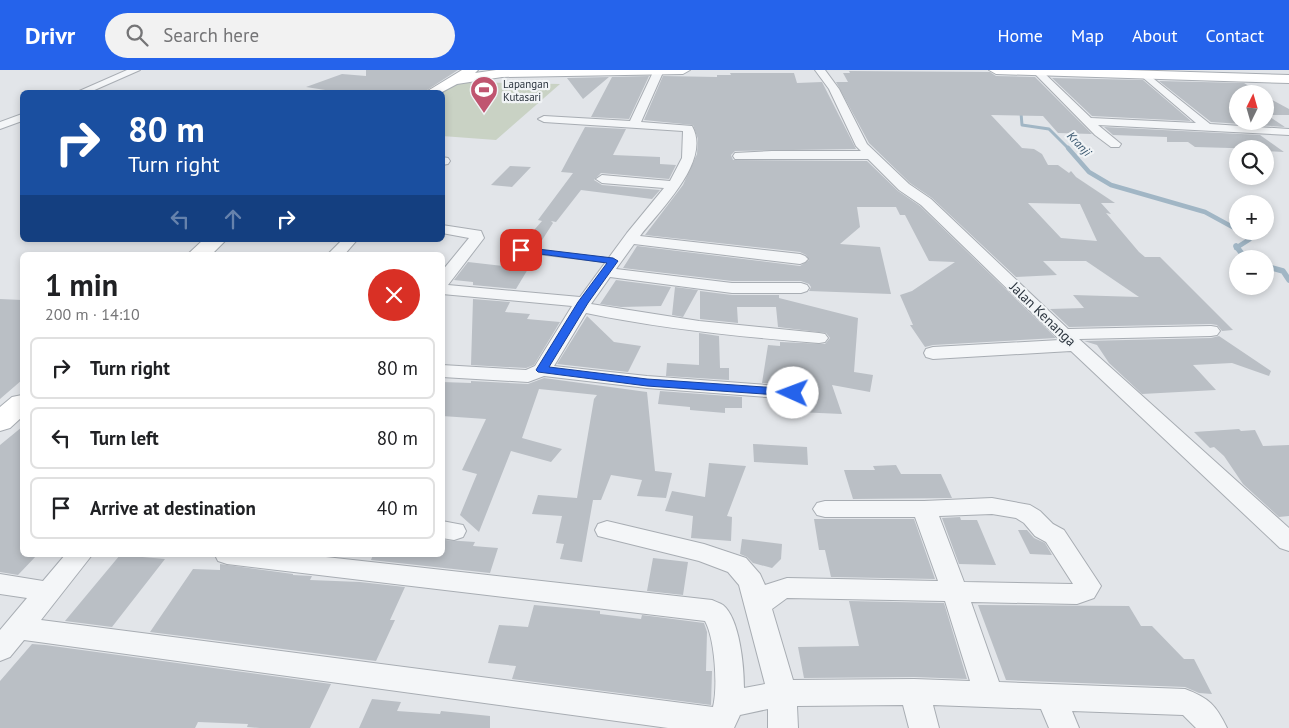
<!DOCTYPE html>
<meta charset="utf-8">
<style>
body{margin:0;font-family:"PT Sans",sans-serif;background:#f2f2f2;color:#202124;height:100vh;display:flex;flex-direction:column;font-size:19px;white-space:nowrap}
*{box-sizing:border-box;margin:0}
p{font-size:16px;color:#757577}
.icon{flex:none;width:28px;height:28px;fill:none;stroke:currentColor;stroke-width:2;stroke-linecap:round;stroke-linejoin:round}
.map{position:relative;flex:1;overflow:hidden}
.details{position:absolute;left:20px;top:182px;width:425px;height:305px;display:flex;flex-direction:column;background:#fff;border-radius:8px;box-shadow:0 2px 8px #0003}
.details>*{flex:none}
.guide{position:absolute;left:20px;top:20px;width:425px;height:152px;border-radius:8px;box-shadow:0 2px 8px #0003;background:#1a4fa0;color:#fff;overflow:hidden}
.needle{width:32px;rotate:5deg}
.controls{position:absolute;left:1229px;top:15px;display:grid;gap:10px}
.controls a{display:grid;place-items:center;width:45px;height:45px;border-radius:50%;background:#fff;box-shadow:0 2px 8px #0003;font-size:25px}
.pin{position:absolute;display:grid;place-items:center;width:42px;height:42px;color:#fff;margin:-21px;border-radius:10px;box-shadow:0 2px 8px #0006}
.me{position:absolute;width:55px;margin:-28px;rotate:272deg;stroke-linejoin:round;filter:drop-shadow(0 0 4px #0008)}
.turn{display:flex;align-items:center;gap:18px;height:105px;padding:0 25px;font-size:22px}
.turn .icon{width:65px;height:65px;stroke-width:2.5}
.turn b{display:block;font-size:35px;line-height:42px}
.lanes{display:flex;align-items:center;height:48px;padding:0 25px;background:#0003;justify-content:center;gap:25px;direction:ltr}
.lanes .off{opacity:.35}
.round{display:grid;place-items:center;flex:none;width:52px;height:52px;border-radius:26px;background:#f2f2f2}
.summary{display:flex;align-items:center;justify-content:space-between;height:85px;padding:0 25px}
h1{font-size:30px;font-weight:800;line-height:38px}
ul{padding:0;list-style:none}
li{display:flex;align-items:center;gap:15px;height:62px;margin:0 10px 8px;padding:0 15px;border:2px solid #e0e0e0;border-radius:8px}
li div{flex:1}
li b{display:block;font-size:19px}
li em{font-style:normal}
header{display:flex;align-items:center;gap:30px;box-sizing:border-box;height:70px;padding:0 25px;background:#2563eb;color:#fff}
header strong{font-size:24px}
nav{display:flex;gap:28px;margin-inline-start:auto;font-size:18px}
.search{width:350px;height:45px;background:#f2f2f2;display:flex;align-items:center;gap:12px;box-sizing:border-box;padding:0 18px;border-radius:28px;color:#757577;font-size:19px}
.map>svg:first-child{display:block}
.green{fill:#c9d2c4}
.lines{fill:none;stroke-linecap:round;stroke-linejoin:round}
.stream-far2{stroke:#a1b6c5;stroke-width:3}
.stream-far1{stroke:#a1b6c5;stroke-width:4.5}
.stream{stroke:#a1b6c5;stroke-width:5.5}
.building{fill:#babfc5;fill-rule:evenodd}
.lane-casing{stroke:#a8adb3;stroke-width:2}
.street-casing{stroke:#a8adb3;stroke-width:2}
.secondary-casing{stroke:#a8adb3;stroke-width:2}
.lane{fill:#f4f6f8;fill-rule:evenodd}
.street{fill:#f4f6f8;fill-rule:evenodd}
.secondary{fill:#fff;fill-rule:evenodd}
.route{fill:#2563eb;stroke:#184099}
.labels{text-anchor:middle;stroke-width:4.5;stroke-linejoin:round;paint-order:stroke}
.far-poi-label{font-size:11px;fill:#2c353f;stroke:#f1f4f6;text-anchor:start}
.far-water-label{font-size:12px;font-style:italic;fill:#3a576f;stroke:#f1f4f6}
.street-label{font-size:14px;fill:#2c353f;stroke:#f1f4f6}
</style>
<header>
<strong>Drivr</strong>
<div class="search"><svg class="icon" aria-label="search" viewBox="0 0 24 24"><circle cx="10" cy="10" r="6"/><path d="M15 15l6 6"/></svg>Search here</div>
<nav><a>Home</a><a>Map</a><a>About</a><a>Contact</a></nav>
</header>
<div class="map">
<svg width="1289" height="658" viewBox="0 0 1289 658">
<rect width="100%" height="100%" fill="#e2e5e9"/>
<path class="green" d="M462 12 560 14 496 70 442 66V22Z"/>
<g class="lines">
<path class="stream-far2" d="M1017 40 1021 43 1022 55 1049 59 1069 79"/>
<path class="stream-far1" d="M1068 78 1089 102 1111 115 1205 142 1238 160
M1236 178 1250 169 1240 161"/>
<path class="stream" d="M1236 176 1246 189
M1265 196 1283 201 1289 210"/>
</g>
<path class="building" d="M366 0H458L424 22H338L306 17 342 4 366 6Z
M849 1 990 2 996 6 1035 7 1092 64 1058 63 1043 46 991 45 1022 78 1034 79 1042 84 1048 95H1058L1069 103 1071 101 1076 107 1115 133H1101L1111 144 1106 143 1139 182 1145 187H1160L1233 260 1222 261 1217 255 1211 254 1069 257 1050 239 1084 238 1073 225 1139 227 1086 191H1043L1057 205 1016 207 932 128 910 113 869 73 836 12H848L843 3H850ZM1028 133 1080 134 1097 171 1061 168Z
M730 3H794L797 13 822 12 856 79 735 81 731 85 733 90 867 91 898 121 920 136 1056 268 933 275 925 277 910 255H913L900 225 912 221 955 192 929 191 905 145H900L896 137H857L860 157 840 174 880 177 891 224 809 221 811 217 809 214 801 211H732L623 198 637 176 800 196 809 190 806 185 800 182 645 165 683 115 697 84 698 69 693 55 644 50 663 6 717 7V5H731Z
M649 6 629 49 591 47 612 7Z
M609 7 583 29 567 8Z
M1052 8 1143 10 1191 51 1092 46Z
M1159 11 1244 13 1262 24H1238V51H1265V26L1289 39V45H1267L1285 57 1211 52Z
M585 57 626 59 613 85 660 87V94L676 95 669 109 601 103 594 110 602 115 660 120 652 129 581 120 556 152 551 151 553 153 537 178 520 176 542 151 538 150 573 103 561 102Z
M1104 57 1260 65 1284 82 1265 81V79L1195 77 1188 72H1167V67L1113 65Z
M510 96 531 97 512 117 491 115Z
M516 181 533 185 524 199H528L516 219 473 215V212L454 210 468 192 503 196Z
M616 210 671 217 661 236 621 237 600 234Z
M675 217 698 220 683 247 672 245Z
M700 221 732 225H779V228L858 248 854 302 873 305 870 322 832 315 842 344 797 342 795 330 802 328 805 323 802 318 793 315 762 313 768 275 780 276V272L825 274 830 268 826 263 778 257 776 237H737L738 253 700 249Z
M0 229 22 230V310L0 329Z
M473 229 510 232 505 242 530 244 527 249 560 252 534 295 526 298 471 295Z
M587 246 614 272 641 276 628 302 557 294Z
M699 263 719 266 720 298H729V310L666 306 667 293 699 295Z
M1219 266 1271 301 1269 306 1232 293 1193 295 1216 320 1142 324 1109 293 1097 275 1084 271 1211 268Z
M544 308 647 322 655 401 672 403 666 428 637 426 642 410 611 405 601 430H593L582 492 560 489 564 474 556 473 562 446 532 444 538 425 577 428 594 329 597 325 539 319 522 368 562 379 551 392 511 381 479 462 460 445 477 404 462 400 486 349 442 346V312L471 313V311L528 314Z
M660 321 742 327V338H725V343L690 340V337L658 334Z
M22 357V485H37L18 505 0 502V375Z
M1239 359 1241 361 1255 360 1263 376 1289 375V446L1279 447 1243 414 1224 386 1214 377 1210 378 1194 362Z
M753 374 807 377 808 395 754 392Z
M709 393 746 396 727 446 732 447 731 471 691 468 693 446 665 441 672 421 705 427Z
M896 395 901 404H941L952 428 853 429 844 400H875L873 396Z
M960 447 961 450H977L996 495 959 494 942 448Z
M814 449H914L935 509 831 507 825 480H819Z
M1018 460H1027L1034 468 1045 473 1052 485 1030 484Z
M742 469 782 474 781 489 772 498 753 493 747 487 740 484Z
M445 470 475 472 473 476 498 478 490 503 371 490 373 485H442Z
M120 485 165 489 112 557 65 551Z
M653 488 688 492 683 525 647 521Z
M220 494 293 504V505L312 506 310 510 360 512 405 517 390 550H395L376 591 150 562 193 499 220 500Z
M849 531 944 533 967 609 914 607 804 608 798 577 859 576Z
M534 535 600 541V544L641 549 642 545 704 553 707 562 706 601H712L711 635 512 609 516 596 488 593 499 555 528 557Z
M978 535 1129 536 1141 556H1152L1184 589H1194L1212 624 1199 623 1185 617 1006 610Z
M32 574 45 575 331 614 310 658H260L247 657 248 654 198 652 195 658H0V611Z
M372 629 401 632 397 641 440 644 441 641 490 646V658H359Z"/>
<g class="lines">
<defs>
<path id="lane" d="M518 178 613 189 617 191 613 193 521 182 517 180Z"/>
<path id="street" d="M127 0H140L90 22H77Z
M654 0H664L641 52 692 56C712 91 660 140 640 166L800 184 805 186 808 189 805 192 800 194 634 174 616 199 732 213H801L807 215 809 218 807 221 801 223H732L610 207 591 234 699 251 819 263 825 264 828 268 825 272 819 273C741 267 663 259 586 243L554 296 647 306 793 317 800 319 803 323 800 327 793 329 647 318 544 306 528 312 442 307V295L526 300 535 296 572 236 442 224V201L469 168 442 163V155L481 161 484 168 448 215 580 227 627 163 664 118 602 113 596 109 602 105 670 111 682 88 683 61 544 52 538 49 544 46 630 51Z
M815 0H825L839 19 867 74 909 114 931 129 1068 259 1211 256 1217 257 1220 261 1217 265 1211 266 1079 269 1289 458V481L1280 478 1071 281 933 289 926 287 924 283 926 279 933 277 1060 270 921 135 899 120 868 89H735L733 86 735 83 772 81H861L856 76 829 19Z
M1033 0H1041L1091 48 1196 53 1141 6V2L1144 1 1210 54 1289 59V65L1098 55 1121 74 1119 77H1111L1095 65 1034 3Z
M22 44V51L0 59V52Z
M442 87 448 88 450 91 448 94 442 95Z
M342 170H357L344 185H327Z
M992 428 1030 435 1040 441 1053 454 1064 460 1101 516 1094 528 1077 534 971 532 999 612 1185 619C1209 628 1216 635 1227 658H1196L1183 645 1072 641 1079 658H1049L1041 639 933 635 939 658H909L903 635 797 636 798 658H768V639L740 645 734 658H668L24 570 10 587 0 591V560L27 528 0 524V504L43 511 65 485H92L41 550 713 637C718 617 715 569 705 551L227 494 218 491 215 485H308L712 530C716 532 720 533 723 535 740 549 744 597 744 618L765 614 739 515 728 502 699 491 598 466 595 460 598 454 607 451 704 474 746 488 760 504 765 515 787 508 938 511 915 447H825L817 445 813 439 817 433 825 431H924ZM992 444 1016 448 1024 453 1035 466 1046 472 1073 514 964 512 939 446ZM787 528 945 531 970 611 914 609 793 610 772 539Z
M442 451 463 455 466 461 463 467 454 470 442 468Z"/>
<path id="secondary" d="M462 0H478L475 3 496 0H690L683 4 502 7 457 14 442 22H426Z
M989 0H1125L1289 5V13L996 4Z
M203 170H226L211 185H187Z
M22 325V347L10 358 0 361V337L12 327Z"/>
</defs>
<use href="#lane" class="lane-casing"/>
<use href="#street" class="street-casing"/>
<use href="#secondary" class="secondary-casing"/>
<use href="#lane" class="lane"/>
<use href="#street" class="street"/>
<use href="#secondary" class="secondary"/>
</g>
<path class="route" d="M521 177 613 188 618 191 588 233 549 297 647 309 793 319 799 323 793 326 647 316 538 302 536 300 578 232 607 193 518 181V178Z"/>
<defs>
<symbol id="stadium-pin" viewBox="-11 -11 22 30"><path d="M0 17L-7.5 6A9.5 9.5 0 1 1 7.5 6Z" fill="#c05570" stroke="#f1f4f6"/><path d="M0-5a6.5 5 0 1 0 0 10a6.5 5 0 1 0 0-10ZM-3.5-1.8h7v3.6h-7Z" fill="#fff"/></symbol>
</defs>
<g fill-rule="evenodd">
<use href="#stadium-pin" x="468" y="4" width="32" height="43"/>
</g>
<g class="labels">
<g class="far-poi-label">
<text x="503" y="18">Lapangan<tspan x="503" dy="13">Kutasari</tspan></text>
</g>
<g class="far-water-label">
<text transform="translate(1079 74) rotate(46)" y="4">Kranji</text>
</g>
<g class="street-label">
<text transform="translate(1043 244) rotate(44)" y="5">Jalan Kenanga</text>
</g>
</g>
</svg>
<div class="controls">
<a><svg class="needle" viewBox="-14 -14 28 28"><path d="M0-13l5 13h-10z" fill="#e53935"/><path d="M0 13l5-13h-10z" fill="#757577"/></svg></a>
<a><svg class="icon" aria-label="search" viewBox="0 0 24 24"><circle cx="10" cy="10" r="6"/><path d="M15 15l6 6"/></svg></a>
<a>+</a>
<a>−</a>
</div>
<div class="pin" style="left:521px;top:180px;background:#d93025"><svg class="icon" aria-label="arrive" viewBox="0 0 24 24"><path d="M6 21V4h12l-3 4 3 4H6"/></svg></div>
<svg class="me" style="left:793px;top:323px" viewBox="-20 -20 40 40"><circle r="19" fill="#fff"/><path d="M0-13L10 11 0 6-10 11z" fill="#2563eb"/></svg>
<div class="guide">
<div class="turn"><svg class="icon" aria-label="right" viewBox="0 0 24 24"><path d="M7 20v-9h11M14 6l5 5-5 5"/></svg><div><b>80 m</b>Turn right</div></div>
<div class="lanes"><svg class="icon off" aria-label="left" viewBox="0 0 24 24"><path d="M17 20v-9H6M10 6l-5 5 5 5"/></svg><svg class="icon off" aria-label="ahead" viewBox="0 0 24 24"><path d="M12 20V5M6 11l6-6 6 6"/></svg><svg class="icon" aria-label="right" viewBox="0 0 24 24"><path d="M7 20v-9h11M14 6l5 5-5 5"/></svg></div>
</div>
<section class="details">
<div class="summary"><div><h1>1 min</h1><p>200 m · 14:10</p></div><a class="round" style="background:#d93025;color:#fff"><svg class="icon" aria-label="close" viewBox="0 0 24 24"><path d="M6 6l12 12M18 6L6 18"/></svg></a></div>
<ul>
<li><svg class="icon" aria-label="right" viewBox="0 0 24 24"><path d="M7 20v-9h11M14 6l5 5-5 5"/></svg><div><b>Turn right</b></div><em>80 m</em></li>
<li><svg class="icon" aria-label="left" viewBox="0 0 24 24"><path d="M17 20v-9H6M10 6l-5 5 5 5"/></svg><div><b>Turn left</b></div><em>80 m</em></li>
<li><svg class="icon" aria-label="arrive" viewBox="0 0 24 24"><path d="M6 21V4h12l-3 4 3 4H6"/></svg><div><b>Arrive at destination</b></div><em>40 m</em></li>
</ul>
</section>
</div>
